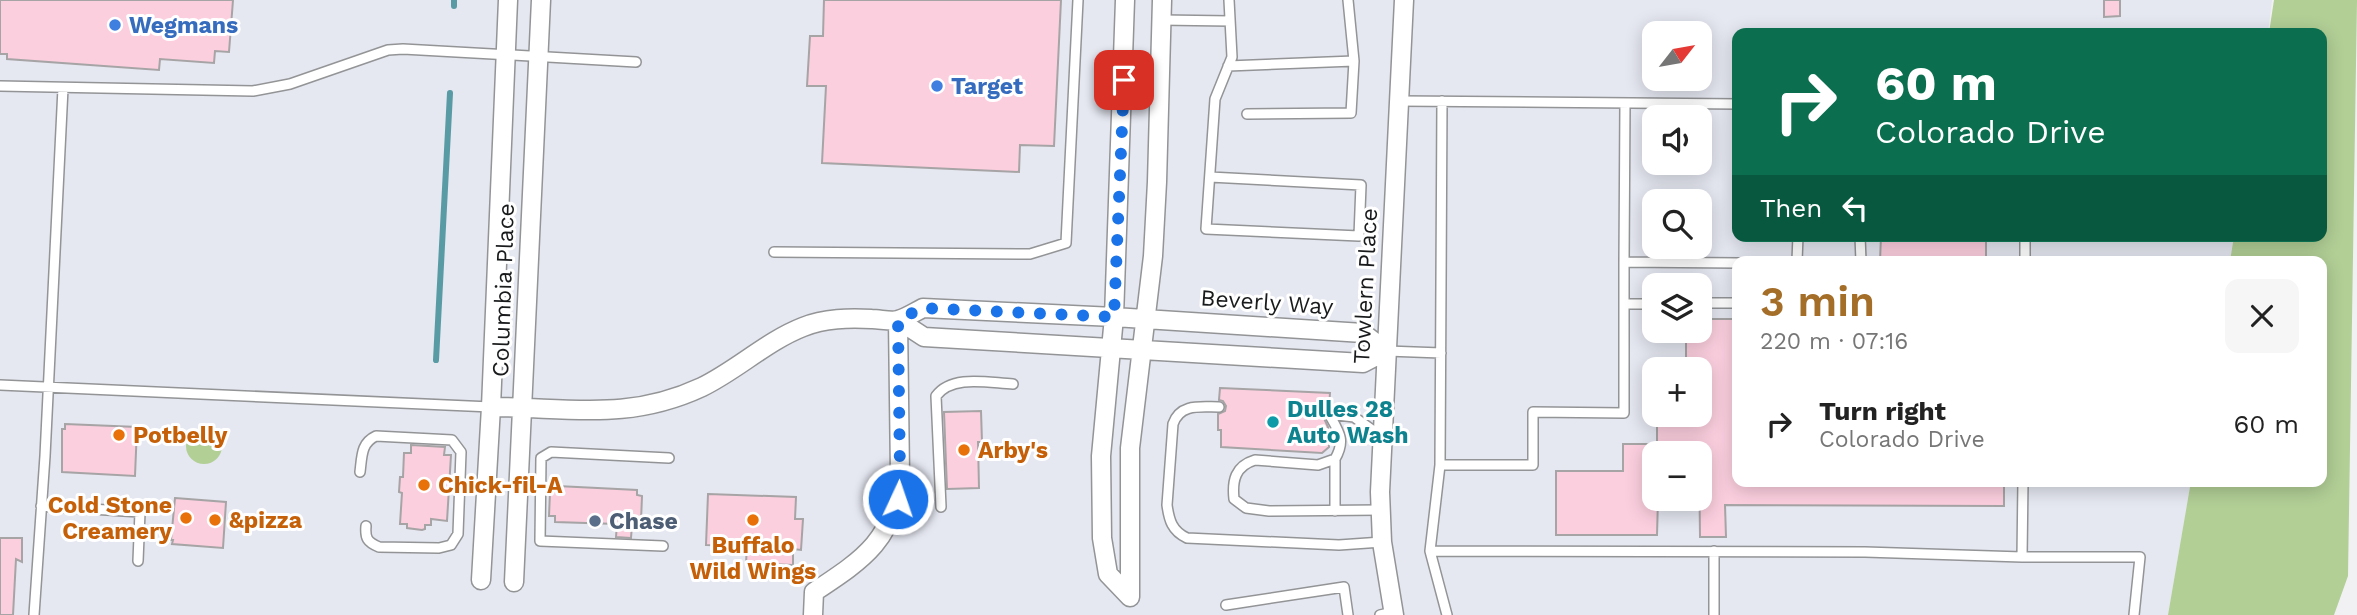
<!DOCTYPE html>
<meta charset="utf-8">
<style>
body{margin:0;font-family:"Work Sans",sans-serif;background:#f6f6f6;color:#222;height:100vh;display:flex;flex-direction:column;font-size:26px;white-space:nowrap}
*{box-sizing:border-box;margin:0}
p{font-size:23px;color:#767676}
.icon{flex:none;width:38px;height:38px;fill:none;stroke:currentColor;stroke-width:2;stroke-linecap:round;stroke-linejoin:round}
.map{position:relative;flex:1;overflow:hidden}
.panel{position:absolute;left:1732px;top:256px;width:595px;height:231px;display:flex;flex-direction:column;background:#fff;border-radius:14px;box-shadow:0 4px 18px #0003}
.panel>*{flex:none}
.guide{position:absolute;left:1732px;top:28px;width:595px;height:214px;border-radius:14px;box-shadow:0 4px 18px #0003;background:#0b6e4f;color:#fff;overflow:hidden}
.needle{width:46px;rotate:59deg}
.buttons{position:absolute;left:1642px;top:21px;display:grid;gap:14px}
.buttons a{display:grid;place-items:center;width:70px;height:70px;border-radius:14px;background:#fff;box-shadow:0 4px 18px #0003;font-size:35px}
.pin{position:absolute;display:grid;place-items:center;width:60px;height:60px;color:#fff;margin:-30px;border-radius:14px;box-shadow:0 4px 10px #0006}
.me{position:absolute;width:77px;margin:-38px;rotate:3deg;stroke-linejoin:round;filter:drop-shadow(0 0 5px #0008)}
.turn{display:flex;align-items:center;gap:24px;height:147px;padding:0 28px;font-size:32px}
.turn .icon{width:91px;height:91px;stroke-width:2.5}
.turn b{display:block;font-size:49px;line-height:60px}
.then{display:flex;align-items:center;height:66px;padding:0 28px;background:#0003;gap:14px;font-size:26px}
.round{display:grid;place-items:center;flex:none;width:74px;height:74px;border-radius:14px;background:#f6f6f6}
.summary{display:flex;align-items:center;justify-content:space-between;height:119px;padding:0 28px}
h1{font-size:42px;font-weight:600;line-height:52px;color:#a46e28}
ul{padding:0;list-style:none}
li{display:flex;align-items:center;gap:21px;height:98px;padding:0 28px}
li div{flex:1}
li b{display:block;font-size:26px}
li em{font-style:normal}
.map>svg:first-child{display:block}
.built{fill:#e5e7f1;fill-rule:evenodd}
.green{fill:#b2cf96}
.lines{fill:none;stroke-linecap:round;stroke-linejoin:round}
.stream{stroke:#599ba4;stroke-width:6}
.building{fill:#fccfdf;stroke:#a7a4a5;stroke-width:2}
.service-casing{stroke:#939496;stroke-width:12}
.minor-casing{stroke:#939496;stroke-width:21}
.service{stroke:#fff;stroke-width:9}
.minor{stroke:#fff;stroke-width:18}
.route{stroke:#1a73e8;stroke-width:12;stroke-dasharray:0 21.6}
.shop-dot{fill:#3f7fe0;stroke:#fff;stroke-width:2.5}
.culture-dot{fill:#0f9aa8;stroke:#fff;stroke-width:2.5}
.food-dot{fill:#e8710a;stroke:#fff;stroke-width:2.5}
.service-dot{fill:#5c6f8a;stroke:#fff;stroke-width:2.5}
.labels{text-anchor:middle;stroke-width:6;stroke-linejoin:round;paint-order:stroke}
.shop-label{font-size:23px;font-weight:bold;fill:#366cbe;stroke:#fff;text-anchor:start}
.street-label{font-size:23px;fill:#191a1b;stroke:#fff}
.culture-label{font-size:23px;font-weight:bold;fill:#0d838f;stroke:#fff;text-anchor:start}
.food-label{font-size:23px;font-weight:bold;fill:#c56008;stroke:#fff;text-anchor:start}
.service-label{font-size:23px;font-weight:bold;fill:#4e5e75;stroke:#fff;text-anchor:start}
</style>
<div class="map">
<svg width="2357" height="615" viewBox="0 0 2357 615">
<rect width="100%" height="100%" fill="#f1f1f4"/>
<path class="built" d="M0 0H2272L2268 33H1738V236H2234L2230 261H1738V481H2191L2168 615H0ZM1654 33H1699V79H1654ZM1654 117H1699V163H1654ZM1654 201H1699V247H1654ZM1654 285H1699V331H1654ZM1654 369H1699V415H1654ZM1654 453H1699V499H1654Z"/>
<path class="green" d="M2274 0H2357L2348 576 2334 615H2168L2191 481H2322V261H2230L2234 236H2322V33H2269Z
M186 446a18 18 0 1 1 36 0a18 18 0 1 1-36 0Z"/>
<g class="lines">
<path class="stream" d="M454 6V0
M436 360 450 93"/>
</g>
<path class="building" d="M0 0H233L229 52 215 51 214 63 160 59 159 70 7 59V54H0Z
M824 0H1061L1054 146 1020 145 1019 172 822 163 826 86H807L810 36H823Z
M2104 0H2120V16L2104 17Z
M1881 236H1986V261H1880Z
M1699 319H1738V481H2004V506L1725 505 1726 537H1700L1699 453H1657V415H1699V369H1686V331H1699Z
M1220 388 1330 393 1329 407 1324 409 1322 414 1328 427 1329 447 1322 453 1221 447V430H1218V414L1225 411 1226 406 1223 401 1219 400Z
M981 411 982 442H978L979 488 947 489 944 412Z
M65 424 137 427 135 476 62 472V429H65Z
M1623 444H1654V499H1658L1657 535H1556V471H1623Z
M411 445 445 447 444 455H451L447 521 431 519V525H425V529L422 530 407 528V524H400L402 493 399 492 400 477H403L404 453H411Z
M557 486 637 490V495L642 496 641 521 636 520V526L632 525 631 538 616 537 617 524 555 522V516H549L550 492H556Z
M708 494 796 497 795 519H803L801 550 793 549V565L746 563 747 546 706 545Z
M175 498 226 502 223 548 172 544 173 540H171Z
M0 538H22V562L16 559 13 615H0Z"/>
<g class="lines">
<defs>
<path id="service" d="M1161 20 1230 21
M1228 66 1354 61 1348 0
M0 86 253 91 290 84 388 50 403 49 636 62
M1400 101 1738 104
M1442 101 1440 465H1533V412L1624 413V262L1738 263
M1247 114 1351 113 1354 61
M1210 177 1361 185 1359 236 1206 229 1215 99 1232 57 1229 0
M1860 236 1861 261
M774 252 1030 254 1066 243 1078 0
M1797 261 1798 236
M2025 261V236
M1624 262 1625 103
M1699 303H1738
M1624 304H1654
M1387 351 1441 353
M0 385 491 407
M1219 407C1201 407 1180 403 1173 424L1167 505C1169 520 1172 531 1187 538L1339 545 1382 542
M1329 414C1339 432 1346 440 1335 459L1318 465 1255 460C1235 466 1232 481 1234 499L1246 508 1269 511 1381 510
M1329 414 1354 417 1382 437
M1440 465 1430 551 1447 615
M360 472C362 456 361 443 376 436L452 440 461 452 458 534 451 545 439 548 379 547C367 542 365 538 366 526
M2023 481 2022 557H2140L2134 615
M41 506 140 512 138 561
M941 507 936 396C952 374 989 383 1013 384
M1335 511V459
M663 546 540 541 541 458 551 452 669 458
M1430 551 1865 552 2022 557
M1226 605 1344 587 1348 615
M34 615 45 456 63 88
M1380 615 1393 612
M1714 615V551"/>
<path id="minor" d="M1125 0 1114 317 1101 456 1102 538 1108 574 1130 597
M491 407C568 407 627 422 702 387 737 370 767 341 803 327 825 318 849 318 872 319 880 319 891 322 898 320 906 318 915 312 923 308L1114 317 1363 333 1386 351 1363 363 924 337 898 320
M481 580 491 407 508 0
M514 582 541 0
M1130 597V448L1153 256 1157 182 1162 0
M813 615 814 592C864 559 895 539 900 475L898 320
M1394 615 1382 542 1380 492 1404 0"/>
</defs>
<use href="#service" class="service-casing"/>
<use href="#minor" class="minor-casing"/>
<use href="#service" class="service"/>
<use href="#minor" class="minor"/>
</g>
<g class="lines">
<path class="route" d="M898 499 900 475 898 320 922 308 1114 317 1124 80"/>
</g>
<g class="shop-dot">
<circle cx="115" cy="25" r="7"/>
<circle cx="937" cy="86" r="7"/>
</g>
<circle class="culture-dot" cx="1273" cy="422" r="7"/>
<g class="food-dot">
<circle cx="119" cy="435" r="7"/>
<circle cx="964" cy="450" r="7"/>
<circle cx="424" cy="485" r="7"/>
<circle cx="186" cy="518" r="7"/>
<circle cx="215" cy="520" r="7"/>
<circle cx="753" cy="520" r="7"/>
</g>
<circle class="service-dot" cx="595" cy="521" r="7"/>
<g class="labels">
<g class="shop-label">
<text x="129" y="33">Wegmans</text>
<text x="951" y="94">Target</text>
</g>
<g class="street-label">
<text transform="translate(1365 286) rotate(-87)" y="8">Towlern Place</text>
<text transform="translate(503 290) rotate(-88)" y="8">Columbia Place</text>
<text transform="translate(1267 302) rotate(4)" y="8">Beverly Way</text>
</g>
<g class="culture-label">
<text x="1287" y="417">Dulles 28<tspan x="1287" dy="26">Auto Wash</tspan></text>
</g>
<g class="food-label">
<text x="133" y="443">Potbelly</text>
<text x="978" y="458">Arby's</text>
<text x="438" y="493">Chick-fil-A</text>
<text x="172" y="513" text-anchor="end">Cold Stone<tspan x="172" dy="26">Creamery</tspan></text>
<text x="229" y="528">&amp;pizza</text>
<text x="753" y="553" text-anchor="middle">Buffalo<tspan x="753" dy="26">Wild Wings</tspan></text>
</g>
<g class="service-label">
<text x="609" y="529">Chase</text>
</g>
</g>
</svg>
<div class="buttons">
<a><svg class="needle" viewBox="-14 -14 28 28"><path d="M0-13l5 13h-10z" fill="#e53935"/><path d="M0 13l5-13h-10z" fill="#767676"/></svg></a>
<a><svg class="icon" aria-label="sound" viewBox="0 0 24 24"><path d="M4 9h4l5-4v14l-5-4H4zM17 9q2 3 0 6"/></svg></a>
<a><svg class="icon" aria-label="search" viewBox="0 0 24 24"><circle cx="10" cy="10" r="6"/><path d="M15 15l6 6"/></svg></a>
<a><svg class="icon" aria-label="layers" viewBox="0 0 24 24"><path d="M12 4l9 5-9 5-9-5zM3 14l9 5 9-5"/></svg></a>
<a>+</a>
<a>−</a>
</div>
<div class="pin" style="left:1124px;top:80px;background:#d93025"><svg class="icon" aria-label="arrive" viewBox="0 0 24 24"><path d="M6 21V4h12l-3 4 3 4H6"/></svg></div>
<svg class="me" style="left:898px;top:499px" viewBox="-20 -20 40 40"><circle r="17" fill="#1a73e8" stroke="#fff" stroke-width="3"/><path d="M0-11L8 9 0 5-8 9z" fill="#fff"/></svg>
<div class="guide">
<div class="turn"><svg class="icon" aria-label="right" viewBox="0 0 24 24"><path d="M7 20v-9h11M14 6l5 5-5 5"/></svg><div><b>60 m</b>Colorado Drive</div></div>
<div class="then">Then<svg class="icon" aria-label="left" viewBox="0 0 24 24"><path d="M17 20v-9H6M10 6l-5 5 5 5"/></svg></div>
</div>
<section class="panel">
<div class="summary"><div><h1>3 min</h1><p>220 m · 07:16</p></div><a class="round"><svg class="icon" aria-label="close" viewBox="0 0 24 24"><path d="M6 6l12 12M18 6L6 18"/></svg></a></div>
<ul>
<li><svg class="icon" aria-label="right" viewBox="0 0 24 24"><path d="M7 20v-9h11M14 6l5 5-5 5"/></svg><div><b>Turn right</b><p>Colorado Drive</p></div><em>60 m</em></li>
</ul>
</section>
</div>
